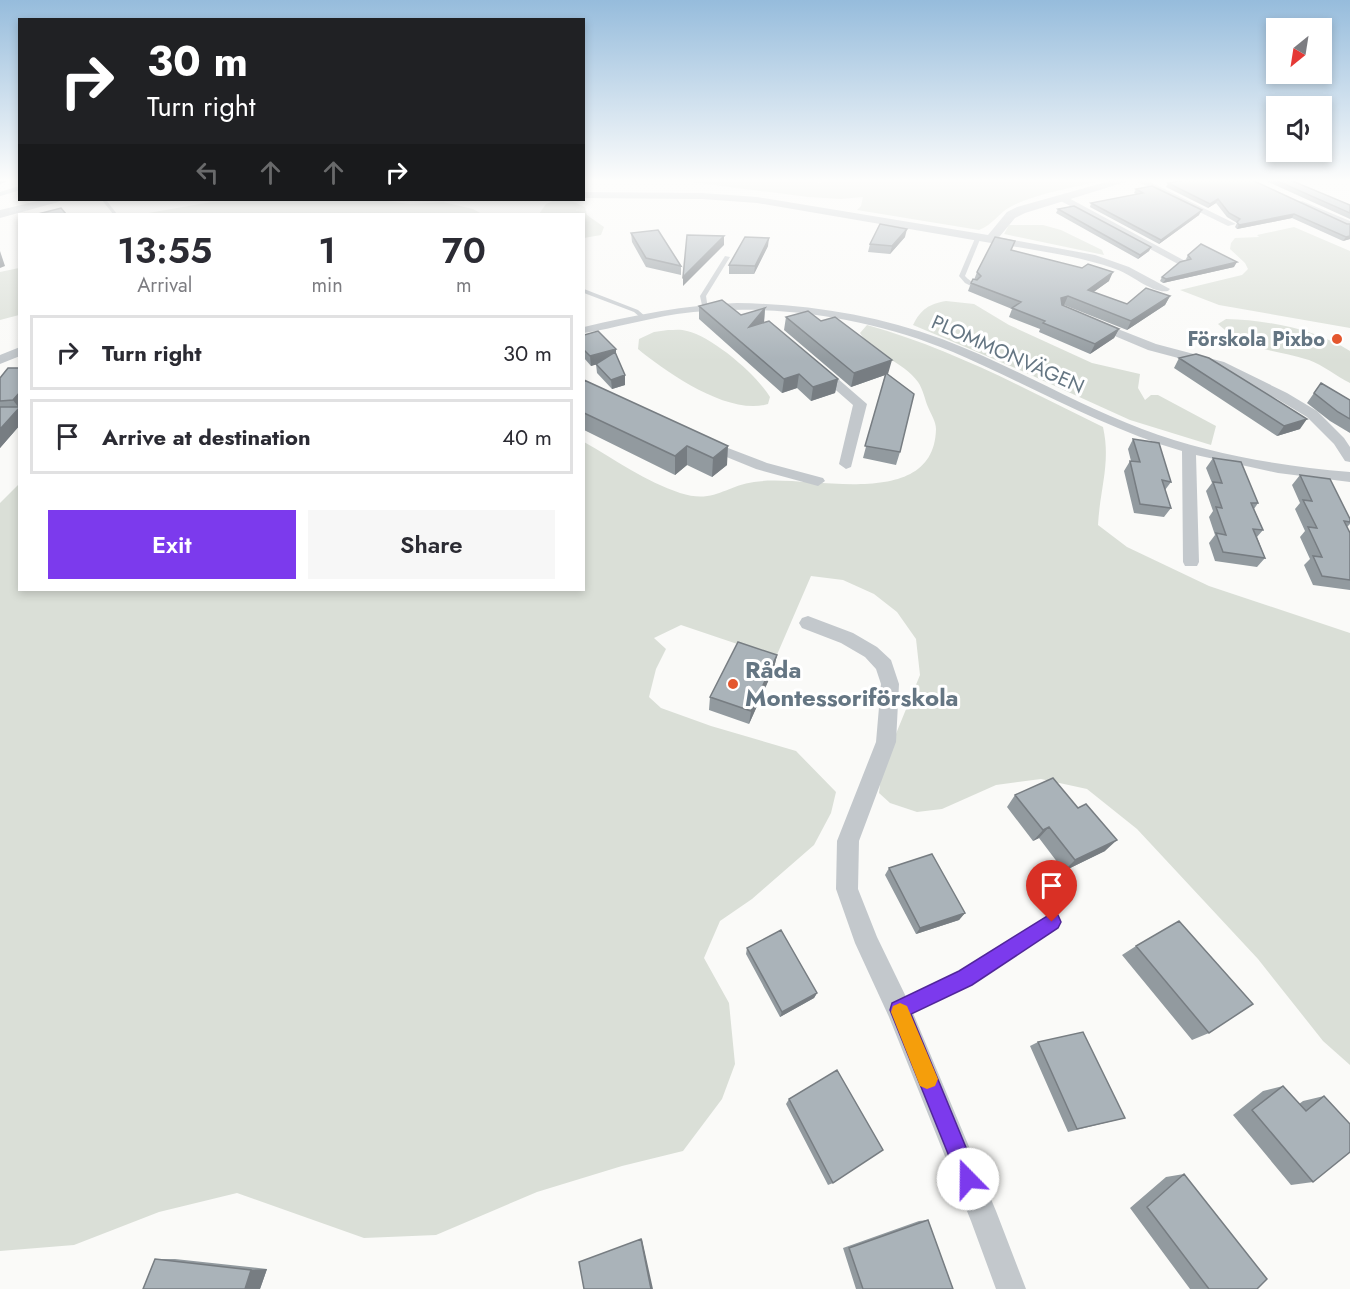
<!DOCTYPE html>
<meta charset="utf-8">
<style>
body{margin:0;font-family:Jost,sans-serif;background:#f7f7f7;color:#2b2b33;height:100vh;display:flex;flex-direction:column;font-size:22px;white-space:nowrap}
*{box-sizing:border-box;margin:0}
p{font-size:20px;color:#7c7c81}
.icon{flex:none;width:33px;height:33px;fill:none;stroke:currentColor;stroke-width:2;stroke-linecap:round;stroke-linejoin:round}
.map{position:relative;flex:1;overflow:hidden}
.sheet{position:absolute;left:18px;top:213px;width:567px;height:378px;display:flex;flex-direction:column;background:#fff;border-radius:0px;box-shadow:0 3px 9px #0003}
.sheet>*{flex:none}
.top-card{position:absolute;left:18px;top:18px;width:567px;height:183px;border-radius:0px;box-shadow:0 3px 9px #0003;background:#202124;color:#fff;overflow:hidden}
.needle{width:39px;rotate:210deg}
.buttons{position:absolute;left:1266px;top:18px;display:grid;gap:12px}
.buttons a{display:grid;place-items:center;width:66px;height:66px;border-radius:0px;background:#fff;box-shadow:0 3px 9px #0003;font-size:30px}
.pin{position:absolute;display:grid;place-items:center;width:51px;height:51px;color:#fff;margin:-62px -26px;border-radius:50% 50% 50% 0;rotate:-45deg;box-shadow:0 0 6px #0007}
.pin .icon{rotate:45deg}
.me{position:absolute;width:66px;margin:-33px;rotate:338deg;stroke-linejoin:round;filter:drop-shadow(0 0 4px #0008)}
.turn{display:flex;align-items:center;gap:21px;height:126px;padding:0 30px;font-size:27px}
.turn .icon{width:78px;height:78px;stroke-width:2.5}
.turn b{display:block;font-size:42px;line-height:51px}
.lanes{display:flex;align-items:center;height:57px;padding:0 30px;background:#0003;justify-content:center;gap:30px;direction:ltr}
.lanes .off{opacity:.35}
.eta{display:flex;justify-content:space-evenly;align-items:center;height:102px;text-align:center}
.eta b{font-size:36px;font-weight:600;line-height:42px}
.cta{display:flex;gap:12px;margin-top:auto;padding:12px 30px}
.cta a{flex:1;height:69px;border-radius:0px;background:#7c3aed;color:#fff;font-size:24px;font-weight:600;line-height:69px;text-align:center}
.cta a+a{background:#f7f7f7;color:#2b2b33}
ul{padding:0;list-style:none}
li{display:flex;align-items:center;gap:18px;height:75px;margin:0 12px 9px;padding:0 18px;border:3px solid #e1e1e2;border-radius:0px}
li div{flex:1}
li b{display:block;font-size:22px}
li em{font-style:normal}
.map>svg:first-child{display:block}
.green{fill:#dadfd7}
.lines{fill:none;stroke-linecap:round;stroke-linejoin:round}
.stream{stroke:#bbc7cb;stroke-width:4}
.service{fill:#c3c8cc;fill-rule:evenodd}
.minor{fill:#c3c8cc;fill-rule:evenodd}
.tertiary{fill:#c3c8cc;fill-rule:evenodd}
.wall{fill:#929a9f}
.shaded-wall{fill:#777d82}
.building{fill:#aab3b9;stroke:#777d82;stroke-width:1.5}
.route{fill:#7c3aed;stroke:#51269a;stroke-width:1.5}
.slow{fill:#f59e0b}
.poi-dot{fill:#e4572e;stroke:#fff;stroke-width:2}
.labels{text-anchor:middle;stroke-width:6;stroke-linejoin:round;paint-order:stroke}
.far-poi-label{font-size:20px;font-weight:bold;fill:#657683;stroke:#fff;text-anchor:end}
.far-street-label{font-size:20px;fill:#657683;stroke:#fff}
.poi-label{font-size:24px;font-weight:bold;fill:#657683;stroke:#fff;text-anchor:start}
</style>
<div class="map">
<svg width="1350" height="1289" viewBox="0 0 1350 1289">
<rect width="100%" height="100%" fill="#fafaf8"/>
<path class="green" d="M675 180H804L820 183 829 180H1103C1074 188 1040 192 1012 206 999 212 993 225 979 230L857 210 861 206 863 197 841 199 808 197Z
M293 200H377L411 204 443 202 473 209 482 214H143L211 202Z
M555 200H569L585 207 587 215 604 227 601 235 584 238V214H539L546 204Z
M1009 225H1043L1061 230 1102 250 1104 255 1004 234Z
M1294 227 1350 251V328L1219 305 1180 290 1242 275 1248 269 1245 263 1230 249 1231 243 1235 238 1259 237 1257 235Z
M19 268V315L0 320V272Z
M946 301 974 304 1009 325 1092 363 1140 374 1138 388 1145 400 1151 395H1158L1216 426 1211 445 1130 420 1022 371 913 325C921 309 929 304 946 301Z
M1226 319C1267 320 1315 329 1350 351V383C1336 376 1323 365 1309 360 1273 349 1249 352 1218 324Z
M867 325C950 348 1026 389 1103 427 1111 463 1100 488 1098 525L1127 547 1209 586 1350 633V1065L1323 1041 1258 959 1137 829 1087 789 1041 779 996 785 942 809 917 812 890 803 879 793 882 768 920 675 916 639 897 612 874 594 843 580 811 576 776 657 681 625 654 638 666 649 656 669 649 697 661 708 711 726 796 751 836 792 831 813 814 845 752 899 720 921 704 958 729 1003 735 1064 722 1099 683 1151 622 1166 537 1192 436 1235 364 1238 237 1193 159 1212 74 1245 0 1251V503L19 484 20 590H584V442C614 459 646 482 680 493 714 504 725 486 754 482 805 473 934 514 936 429 936 422 931 414 928 407 925 400 923 389 918 382 903 361 873 355 860 333Z
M668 330C674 330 681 329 687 331 713 337 757 375 770 397L768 404C729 416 667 373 638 349L639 339 654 332Z"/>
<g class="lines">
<path class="stream" d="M0 194 20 188"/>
<path class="service" d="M102 200H106L117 214H113Z
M976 236 981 237 965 276C968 280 972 281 976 285L973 287 965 283 959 276Z
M725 256 730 257 706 296 708 309 703 310 700 296Z
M584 289 638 310 646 317 641 318 634 312 584 293Z
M1052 916 1056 918 1058 922 1056 926 970 982 905 1013 901 1015 897 1013 895 1009 897 1005 962 974Z"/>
<path class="minor" d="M1134 180H1146L1236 224 1228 226Z
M1059 196H1065L1187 262 1178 264 1059 200Z
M1302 201 1350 221V226L1299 206V202Z
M991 236 1095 255 1129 267 1170 289 1168 291C1153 294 1132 275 1118 270 1076 254 1031 251 987 241L986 239Z
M737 303C808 304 876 315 942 339 1011 365 1073 403 1142 429 1209 454 1279 466 1350 472V482L1278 473 1196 455 1199 562 1197 566H1185L1183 562 1182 451C1101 427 1030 385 953 352 867 316 770 302 677 314 645 319 615 328 584 333V327C635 315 685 305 737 303Z
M1095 320 1156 344 1224 362 1287 393 1317 411 1344 438 1350 447V462L1345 461 1334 444 1307 417 1277 399 1216 368 1148 350 1091 326 1089 324Z
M20 347V356L0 364V355Z
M818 364 822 365 867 404 851 467 846 469 839 464 853 405 814 371 812 368Z
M707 440 767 463 823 478 825 481 818 486 756 469 702 447 700 444Z
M808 616 853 633 877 647 891 660 899 684 896 742 859 841 858 889 877 937 908 1001 996 1211 1026 1289H996L971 1221 889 1017 855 943 836 889 837 841 876 742 881 684 876 669 865 657 841 643 802 628 799 623 802 618Z"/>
<path class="tertiary" d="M1113 180H1132L1025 213 1015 218 995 242 991 243 757 203 702 199 584 198V192L702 193 757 197 988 235 1007 212 1017 207Z
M42 200H60L58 202 0 218V210Z"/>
</g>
<path class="wall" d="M1264 180H1290L1350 205V219Z
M1168 183 1347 224H1350V239L1343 241 1292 218 1237 229 1235 227 1237 223 1227 217 1216 203 1208 208 1166 187Z
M1136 189 1199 215 1159 244 1090 207 1091 203 1136 194 1134 193Z
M1058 209 1151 247 1149 251 1138 259 1056 213Z
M631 233 681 266V275L646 267 632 242Z
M905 237 890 254 868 252 870 244Z
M768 246 754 274H729V265Z
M1012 250 1109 281 1093 292 1127 304 1170 296 1165 305 1127 330 1064 305H1062L1119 329 1114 338 1090 354 1039 332 1040 329 1009 317 1012 309 968 291 971 283 974 280 977 272Z
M1188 255 1234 267 1163 283 1160 281 1162 277 1187 260 1186 259Z
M699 306 741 315 765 308 764 322 763 323 838 379 835 393 811 401 797 388 782 393 699 319Z
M786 317 888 374H887L900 452 896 465 863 458 885 375 851 387 784 330Z
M584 335 616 349V355L625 385 612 389 597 373 596 364 591 366 584 358Z
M1179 358 1300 429 1277 436 1174 368Z
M20 368V425L0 448V378Z
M584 380 727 465 712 477 687 465 675 475 584 430Z
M1321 383 1350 400V433L1330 421 1307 403Z
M1133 439 1171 482 1165 490 1171 508 1164 517 1134 513 1124 471 1130 461H1131L1128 449Z
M1213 458 1258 503 1254 509 1263 530 1257 537 1265 558 1257 567 1215 561 1209 543 1215 535 1209 517 1213 511 1206 491 1212 483 1206 468Z
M1300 475 1350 519V524L1347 527 1350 533V590L1313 585 1304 565 1310 559 1300 537 1305 531 1295 509 1300 503 1292 485Z
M777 655 774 668 749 724 709 710 710 697Z
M1015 795 1105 851 1064 871 1039 838 1033 841 1007 807Z
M889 868 965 913 959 920 916 934 885 875Z
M1136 946 1209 1033 1192 1040 1122 955Z
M747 948 817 993 814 998 780 1017 746 954Z
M1038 1042 1125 1118 1068 1132 1030 1046Z
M1283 1086 1299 1104 1303 1101 1324 1096 1313 1182 1291 1185 1233 1115 1263 1091Z
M789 1099 833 1183 828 1185 786 1104Z
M1184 1174 1257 1289H1190L1130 1208 1166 1177Z
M928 1220 953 1289H856L843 1248 919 1221Z
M155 1259H175L267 1269 260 1289H143Z"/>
<path class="shaded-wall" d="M0 180H10L0 184Z
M1218 199 1216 203 1208 208 1210 204Z
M1202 210 1199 215 1159 244 1161 240Z
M1294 214 1292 218 1237 229 1239 225Z
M907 229 905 237 890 254 892 246Z
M724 236V245L683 286V277Z
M1350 236V239L1343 241 1346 237Z
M769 238 768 246 754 274 755 266Z
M1151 247 1149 251 1138 259 1140 255Z
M0 251 5 266 0 268Z
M1237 262 1234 267 1163 283 1166 279Z
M1113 272 1109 281 1084 299 1088 290Z
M1068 296 1064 305 1057 307 1061 298Z
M1170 296 1165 305 1127 330 1131 321Z
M765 308 764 322 748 341 749 327Z
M1119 329 1114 338 1090 354 1095 344Z
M616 349V359L591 366 590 356Z
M892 360 888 374 851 387 854 373Z
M799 374 797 388 782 393 784 379Z
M625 375V385L612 389 611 380Z
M838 379 835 393 811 401 813 387Z
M20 392V425L0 448V429L19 408 13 400Z
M1307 419 1300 429 1277 436 1284 426Z
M687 446V465L675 475V456Z
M728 446 727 465 712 477 713 458Z
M777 655 774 668 749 724 751 711Z
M1049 827 1039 838 1033 841 1043 830Z
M1117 840 1105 851 1064 871 1075 860Z
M965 913 959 920 916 934 920 928Z
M817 993 814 998 780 1017 782 1012Z
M641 1239H642L653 1289H651Z
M267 1269 260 1289H245L251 1270Z"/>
<path class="building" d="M1184 180H1252L1347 224H1350V236L1346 237 1294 214 1239 225 1237 222 1240 219 1229 213 1218 199 1210 204 1168 183Z
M1275 180H1290L1350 205V213Z
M1152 186 1202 210 1161 240 1091 203 1143 193 1136 189Z
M1074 206 1151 247 1140 255 1058 209Z
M61 208 66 214H38Z
M880 224 907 229 892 246 870 244Z
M658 230 681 266 646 258 631 233Z
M687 235 724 236 683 277Z
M745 237 769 238 755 266 729 265Z
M995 237 1015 241 1011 250 1082 268 1088 264 1113 272 1088 290 1127 304 1146 288 1170 296 1131 321 1068 296 1061 298 1062 305 1119 329 1095 344 1043 323 1045 321 1012 308 1021 302 971 283 973 279 977 280 981 276 977 272Z
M1201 244 1237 262 1166 279 1162 277 1180 262 1191 259 1188 255Z
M722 300 741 315 765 308 749 327 769 321 838 379 813 387 799 374 784 379 699 306Z
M808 311 821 321 835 317 892 360 854 373 786 317Z
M598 331 616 349 590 356 584 350V335Z
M615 352 625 375 611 380 596 364Z
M1196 354 1209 358 1307 419 1284 426 1179 358Z
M8 368H20V392L13 400 0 401V378Z
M886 373 914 394 900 452 865 446Z
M584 380 728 446 713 458 687 446 675 456 584 413Z
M1321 383 1350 400V419L1338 412 1314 393Z
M0 407H20L0 429Z
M1133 439 1159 443 1171 482 1162 480 1171 508 1140 504 1130 461 1140 462Z
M1213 458 1241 462 1258 503H1251L1263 530 1253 529 1265 558 1223 552 1216 533 1226 535 1216 507 1222 508 1213 482 1222 483Z
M1300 475 1330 479 1350 519V522L1344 521 1350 533V580L1322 576 1313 556 1322 557 1308 527 1317 528 1303 500 1312 501Z
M738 642 777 655 751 711 710 697Z
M1053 778 1078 808 1086 804 1117 840 1075 860 1049 827 1043 830 1015 795Z
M932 854 965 913 920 928 889 868Z
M1179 921 1253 1004 1209 1033 1136 946Z
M781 930 817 993 782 1012 747 948Z
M1083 1032 1125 1118 1077 1129 1038 1042Z
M837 1070 883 1150 833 1183 789 1099Z
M1283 1086 1306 1111 1324 1096 1350 1124V1152L1313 1182 1252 1110Z
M1184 1174 1267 1279 1257 1289H1209L1147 1207Z
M928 1220 953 1289H863L849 1248Z
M641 1239 651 1289H584L579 1262Z
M155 1259 251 1270 245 1289H143Z"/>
<linearGradient id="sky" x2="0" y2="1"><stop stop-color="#96bcdc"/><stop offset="0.5" stop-color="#fdfdfc"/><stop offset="1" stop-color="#fdfdfc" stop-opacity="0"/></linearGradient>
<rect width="1350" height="361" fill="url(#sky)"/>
<path class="route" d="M1052 913 1058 915 1061 922 1058 928 972 985 911 1014 979 1179 976 1186 968 1189 961 1186 890 1010 892 1003 959 971Z"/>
<path class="slow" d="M900 1003 907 1006 938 1079 935 1086 927 1089 920 1086 891 1012 893 1006Z"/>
<g class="poi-dot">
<circle cx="1337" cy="339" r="6"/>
<circle cx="733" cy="684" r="6"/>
</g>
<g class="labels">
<g class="far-poi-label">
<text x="1325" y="346">Förskola Pixbo</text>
</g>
<g class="far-street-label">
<text transform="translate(1008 354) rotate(24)" y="7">PLOMMONVÄGEN</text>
</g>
<g class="poi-label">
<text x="745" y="678">Råda<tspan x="745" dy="28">Montessoriförskola</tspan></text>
</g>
</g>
</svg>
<div class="buttons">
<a><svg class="needle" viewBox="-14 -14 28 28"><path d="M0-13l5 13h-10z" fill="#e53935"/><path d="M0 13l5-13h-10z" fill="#7c7c81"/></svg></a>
<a><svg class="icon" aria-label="sound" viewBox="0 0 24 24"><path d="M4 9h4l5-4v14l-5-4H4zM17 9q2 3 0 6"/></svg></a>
</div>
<div class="pin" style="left:1052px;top:922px;background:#d93025"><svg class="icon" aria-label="arrive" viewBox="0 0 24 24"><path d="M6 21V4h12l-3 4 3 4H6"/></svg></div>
<svg class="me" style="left:968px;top:1179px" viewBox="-20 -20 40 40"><circle r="19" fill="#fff"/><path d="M0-13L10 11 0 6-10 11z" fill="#7c3aed"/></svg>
<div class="top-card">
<div class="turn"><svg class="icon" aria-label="right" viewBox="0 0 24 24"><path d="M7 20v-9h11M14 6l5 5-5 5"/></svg><div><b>30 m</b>Turn right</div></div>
<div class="lanes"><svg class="icon off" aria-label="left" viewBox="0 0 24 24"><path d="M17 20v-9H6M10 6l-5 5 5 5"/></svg><svg class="icon off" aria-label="ahead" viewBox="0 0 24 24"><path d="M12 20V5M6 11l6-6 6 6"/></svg><svg class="icon off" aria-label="ahead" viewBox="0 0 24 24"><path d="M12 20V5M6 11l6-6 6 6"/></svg><svg class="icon" aria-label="right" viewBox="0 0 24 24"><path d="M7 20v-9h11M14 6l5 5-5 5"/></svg></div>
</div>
<section class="sheet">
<div class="eta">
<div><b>13:55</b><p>Arrival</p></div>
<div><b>1</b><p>min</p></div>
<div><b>70</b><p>m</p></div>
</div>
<ul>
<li><svg class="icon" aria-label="right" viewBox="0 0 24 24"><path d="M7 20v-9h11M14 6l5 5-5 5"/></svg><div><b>Turn right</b></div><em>30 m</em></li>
<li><svg class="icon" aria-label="arrive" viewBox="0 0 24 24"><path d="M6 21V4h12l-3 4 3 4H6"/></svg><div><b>Arrive at destination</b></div><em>40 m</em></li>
</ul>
<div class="cta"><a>Exit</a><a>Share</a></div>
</section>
</div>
